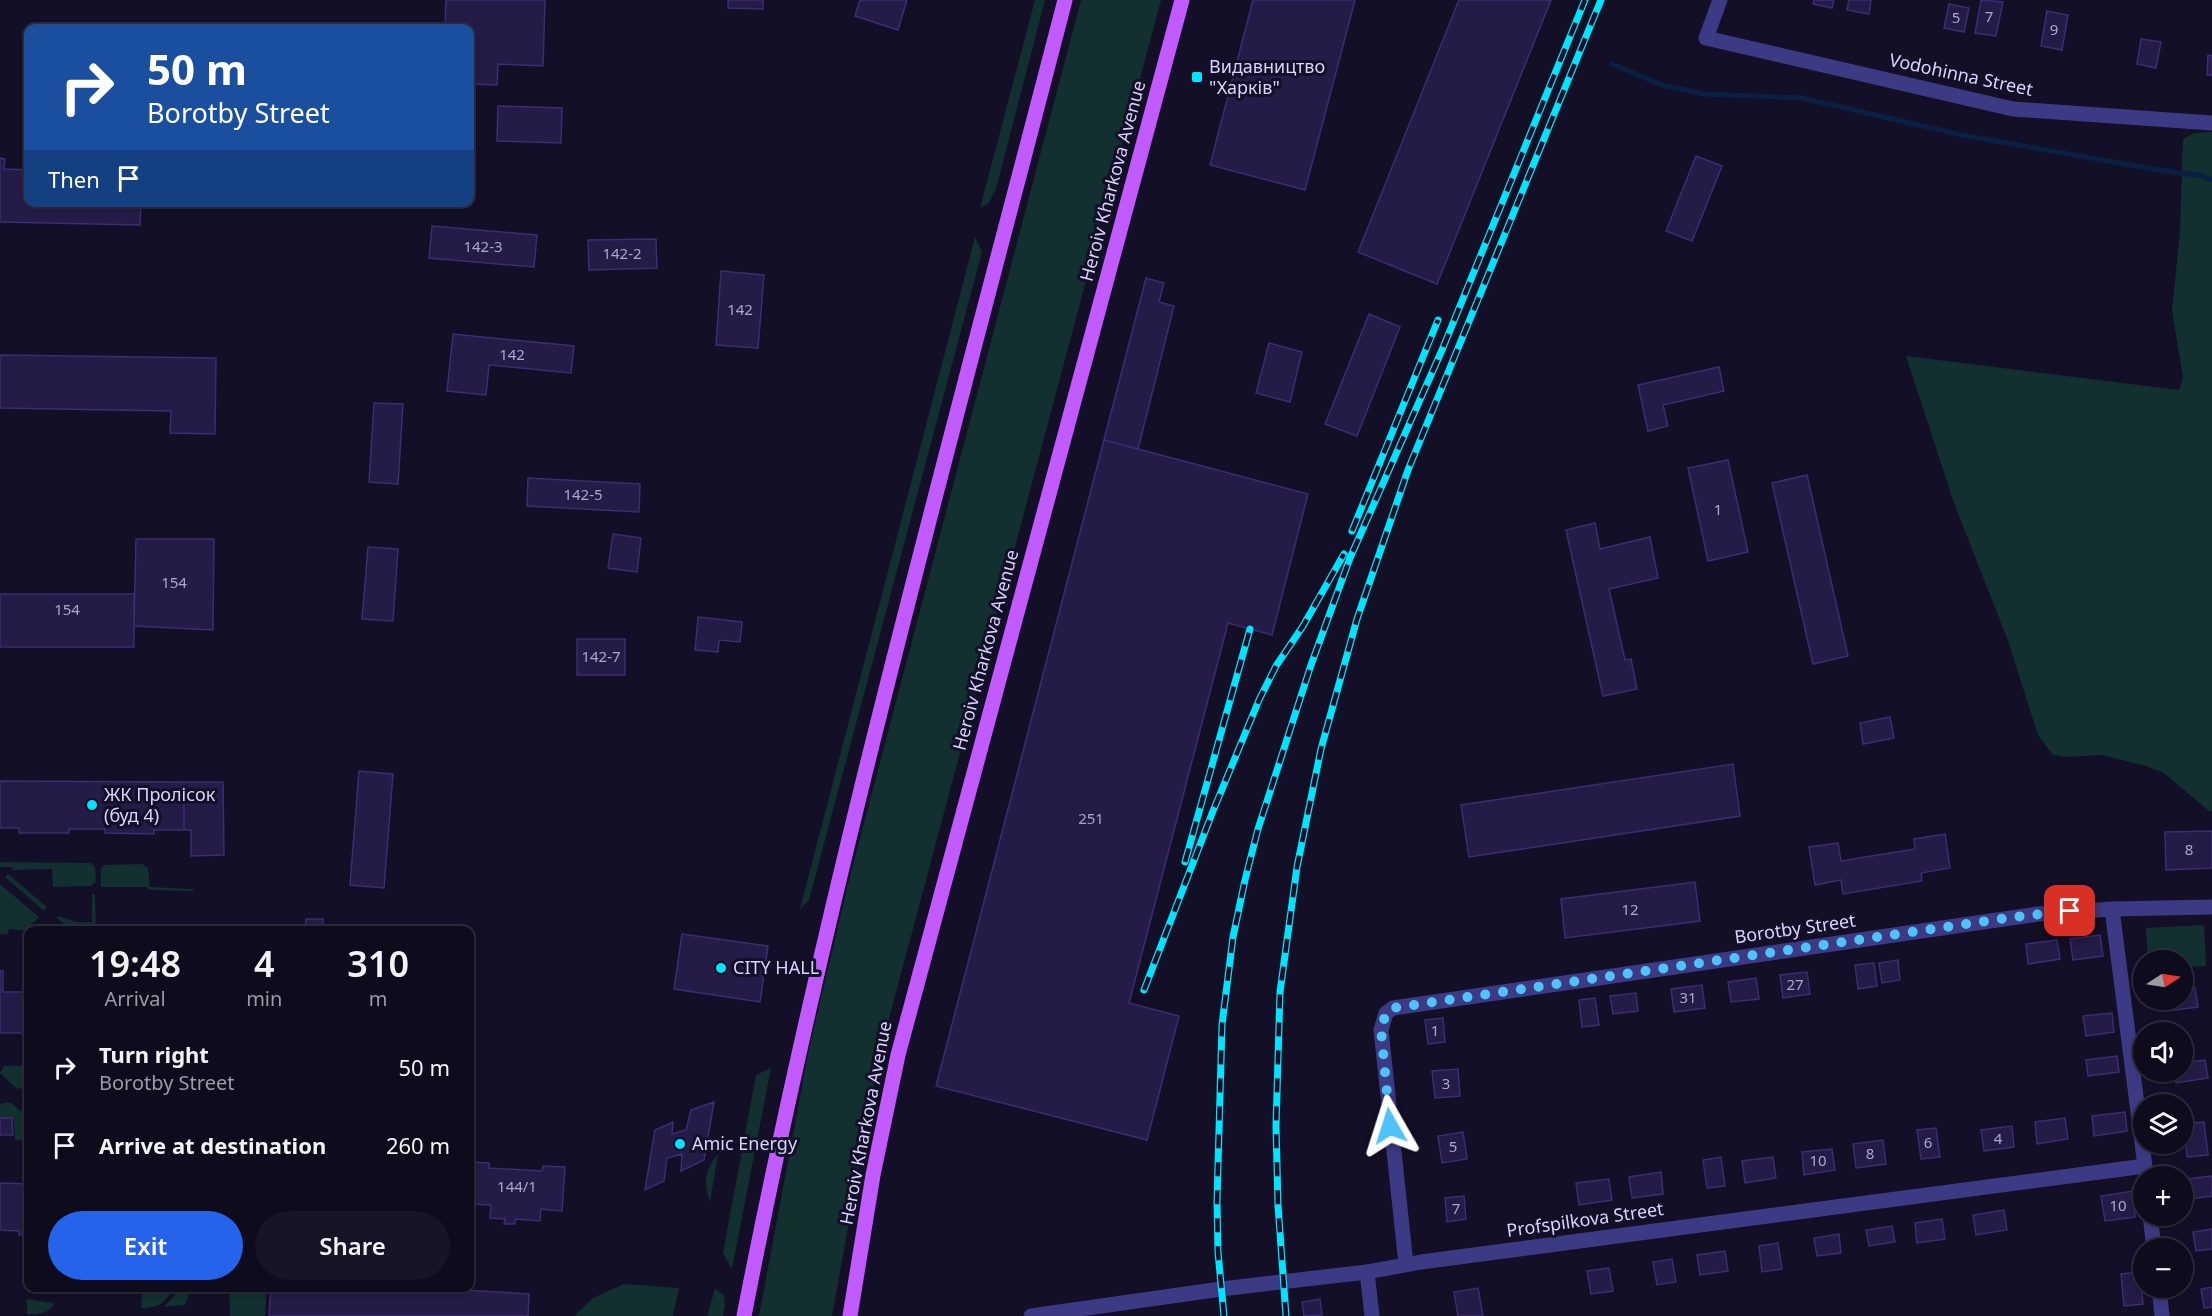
<!DOCTYPE html>
<meta charset="utf-8">
<style>
body{margin:0;font-family:"Noto Sans",sans-serif;background:#171425;color:#f1f3f6;height:100vh;display:flex;flex-direction:column;font-size:22px;white-space:nowrap}
*{box-sizing:border-box;margin:0}
p{font-size:20px;color:#9b9ba3}
.icon{flex:none;width:33px;height:33px;fill:none;stroke:currentColor;stroke-width:2;stroke-linecap:round;stroke-linejoin:round}
.map{position:relative;flex:1;overflow:hidden}
.sheet{position:absolute;left:24px;top:926px;width:450px;height:366px;display:flex;flex-direction:column;background:#0e0b1c;border-radius:12px;box-shadow:0 3px 9px #0003,0 0 0 2px #2e2b3b}
.sheet>*{flex:none}
.hud{position:absolute;left:24px;top:24px;width:450px;height:183px;border-radius:12px;box-shadow:0 3px 9px #0003,0 0 0 2px #2e2b3b;background:#1a4fa0;color:#fff;overflow:hidden}
.needle{width:39px;rotate:78deg}
.buttons{position:absolute;left:2133px;top:950px;display:grid;gap:12px}
.buttons a{display:grid;place-items:center;width:60px;height:60px;border-radius:50%;background:#0e0b1c;box-shadow:0 3px 9px #0003,0 0 0 2px #2e2b3b;font-size:30px}
.pin{position:absolute;display:grid;place-items:center;width:51px;height:51px;color:#fff;margin:-26px;border-radius:12px;box-shadow:0 3px 9px #0006}
.me{position:absolute;width:66px;margin:-33px;rotate:354deg;stroke-linejoin:round;filter:drop-shadow(0 0 4px #0008)}
.turn{display:flex;align-items:center;gap:21px;height:126px;padding:0 24px;font-size:27px}
.turn .icon{width:78px;height:78px;stroke-width:2.5}
.turn b{display:block;font-size:42px;line-height:51px}
.then{display:flex;align-items:center;height:57px;padding:0 24px;background:#0003;gap:12px;font-size:22px}
.eta{display:flex;justify-content:space-evenly;align-items:center;height:102px;text-align:center}
.eta b{font-size:36px;font-weight:600;line-height:42px}
.primary-button{display:flex;gap:12px;margin-top:auto;padding:12px 24px}
.primary-button a{flex:1;height:69px;border-radius:36px;background:#2563eb;color:#fff;font-size:24px;font-weight:600;line-height:69px;text-align:center}
.primary-button a+a{background:#171425;color:#f1f3f6}
ul{padding:0;list-style:none}
li{display:flex;align-items:center;gap:18px;height:78px;padding:0 24px}
li div{flex:1}
li b{display:block;font-size:22px}
li em{font-style:normal}
.map>svg:first-child{display:block}
.green{fill:#12302f}
.lines{fill:none;stroke-linecap:round;stroke-linejoin:round}
.stream{stroke:#0a1f44;stroke-width:5}
.building{fill:#241b47;stroke:#3b2d73;stroke-width:1.5}
.minor{stroke:#3d3a85;stroke-width:15}
.tertiary{stroke:#3d3a85;stroke-width:15}
.primary{stroke:#c25bff;stroke-width:15}
.rail-casing{stroke:#00e5ff;stroke-width:7}
.rail{stroke:#130f26;stroke-width:4.5;stroke-dasharray:14;stroke-linecap:butt}
.route{stroke:#4fc3f7;stroke-width:10;stroke-dasharray:0 18}
.poi-dot{fill:#00e5ff;stroke:#130f26;stroke-width:2}
.labels{text-anchor:middle;stroke-width:6;stroke-linejoin:round;paint-order:stroke}
.number-label{font-size:15px;fill:#aca6d1}
.poi-label{font-size:18px;fill:#d9d4ff;stroke:#130f26;text-anchor:start}
.street-label{font-size:18px;fill:#d9d4ff;stroke:#130f26}
</style>
<div class="map">
<svg width="2212" height="1316" viewBox="0 0 2212 1316">
<rect width="100%" height="100%" fill="#130f26"/>
<path class="green" d="M1035 0H1045L996 189 988 204 980 208Z
M1081 0H1161L879 1056 832 1316H759L809 1049 849 880Z
M2212 132V811H2209L2164 773 2146 766 2102 755 2065 757 2053 755 2038 735 2008 641 1954 503 1906 356 2179 390 2183 378 2172 310 2180 231 2183 139 2194 133Z
M975 237 982 252 809 900 800 909Z
M0 862 90 863 95 867 96 882 91 886 53 887 52 869 13 870 12 867H0Z
M142 864 148 868 150 887 193 889V891L150 890 146 887H101V869L104 865Z
M8 874 47 907 44 911 5 877Z
M0 884 39 917 25 931 9 929 8 934H0Z
M92 894 95 895 96 930H70L57 918 58 916 76 922H92Z
M2204 925 2206 966 2183 967 2182 960H2148L2146 928Z
M4 1066H28V1086L17 1089 0 1073Z
M771 1068 732 1269 723 1253 756 1075Z
M8 1102 11 1103 28 1117V1154H22V1140H15L14 1119 0 1118V1104Z
M718 1154 710 1202C703 1182 705 1170 718 1154Z
M624 1284 679 1288 673 1316H574L593 1298Z
M165 1287H176C163 1302 162 1308 141 1308L142 1293 162 1292Z
M182 1287H188V1298L185 1305 164 1307Z
M229 1287H267L265 1316H230Z
M715 1289 724 1295 725 1304 723 1316H707Z
M27 1299 54 1303C49 1314 38 1315 27 1314Z"/>
<g class="lines">
<path class="stream" d="M1612 64 1662 85 1704 94 1802 98 1962 135 2159 170 2203 176 2212 180"/>
</g>
<path class="building" d="M446 0H545L543 66 498 64 497 85 470 84V28H445Z
M728 0H763V9L728 8Z
M860 0H907L898 30 855 16Z
M1253 0H1355L1305 190 1210 165Z
M1459 0H1551L1437 284 1358 252Z
M1814 0H1834L1832 8 1813 4Z
M1849 0H1871L1869 14 1847 10Z
M1981 0 2003 2 1996 36 1975 33Z
M1949 4 1969 8 1964 32 1944 28Z
M2047 11 2068 15 2062 50 2041 46Z
M2141 39 2161 42 2156 68 2137 64Z
M2208 55 2212 56V75H2207Z
M498 106 562 108 561 143 497 141Z
M1696 156 1722 166 1692 241 1666 231Z
M0 158 5 159 4 169 28 170V202H141L140 225 0 222Z
M432 226 537 235 534 267 429 258Z
M656 239 657 268 589 270 588 240Z
M721 271 764 275 758 348 716 345Z
M1146 278 1164 283 1159 302 1174 306 1138 449 1104 440Z
M1369 314 1400 327 1357 436 1325 424Z
M453 334 574 346 571 373 489 365 486 395 447 391Z
M1269 343 1302 352 1290 402 1256 393Z
M0 355 216 358 215 434 170 433 171 411 0 408Z
M1719 367 1724 391 1663 405 1668 426 1648 431 1638 385Z
M374 403 403 404 398 484 369 482Z
M1104 440 1308 494 1272 635 1228 623 1129 1003 1179 1016 1147 1140 936 1086Z
M1728 460 1748 552 1708 561 1688 468Z
M1807 475 1848 656 1813 664 1772 483Z
M528 478 640 484 639 512 527 506Z
M1595 523 1600 549 1650 537 1658 578 1609 589 1625 660 1631 659 1637 689 1603 696 1566 530Z
M613 534 641 538 637 572 608 568Z
M136 539H214L213 630 134 626Z
M368 547 398 549 393 621 362 619Z
M0 594H134V647H0Z
M698 617 742 622 740 642 719 640 718 652 695 650Z
M577 639H625V675H577Z
M1890 717 1894 738 1863 744 1860 723Z
M1733 764 1740 816 1469 857 1461 805Z
M359 771 393 774 384 888 350 885Z
M0 781 184 782V830H154V834L105 833V829H69V833H19V828H0Z
M184 782H223L224 855 191 856V830H184Z
M2212 831V868L2166 870 2165 832Z
M1945 834 1950 868 1921 873 1922 881 1843 894 1841 880 1815 885 1809 847 1838 843 1841 861 1915 849 1914 839Z
M1695 882 1700 921 1565 938 1561 899Z
M306 919H323V930H305Z
M682 934 768 946 760 1002 674 989Z
M2100 935 2103 956 2073 960 2070 939Z
M2057 940 2060 959 2028 964 2026 944Z
M1898 960 1900 980 1882 983 1879 963Z
M1874 963 1877 986 1858 989 1855 965Z
M0 971H3V992H28V1033H0Z
M1807 972 1810 994 1783 998 1780 975Z
M1756 978 1759 999 1731 1002 1728 982Z
M1702 985 1705 1008 1674 1012 1671 989Z
M2195 988 2198 1007 2167 1011 2165 999H2182V990Z
M1636 993 1638 1011 1613 1014 1610 996Z
M1595 998 1599 1025 1582 1027 1579 1000Z
M2112 1013 2114 1032 2086 1036 2083 1016Z
M1443 1018 1445 1042 1428 1044 1425 1020Z
M2117 1056 2119 1072 2088 1076 2086 1060Z
M2205 1060 2208 1078 2176 1083 2174 1071H2182V1063Z
M1458 1069 1460 1096 1435 1098 1432 1071Z
M714 1102 704 1160 681 1171 682 1154 667 1158 664 1181 645 1190 655 1130 673 1122 672 1134 686 1130 691 1110Z
M2125 1112 2127 1131 2094 1136 2092 1116Z
M0 1118H12L13 1135H0Z
M2065 1118 2068 1139 2037 1144 2035 1122Z
M2204 1122 2208 1155 2187 1157 2184 1124Z
M2012 1126 2014 1147 1984 1151 1981 1130Z
M1936 1128 1940 1157 1921 1159 1917 1130Z
M1463 1132 1467 1159 1442 1163 1438 1136Z
M1883 1140 1886 1164 1856 1168 1853 1144Z
M1832 1149 1835 1170 1804 1175 1802 1152Z
M1721 1157 1725 1186 1707 1188 1703 1160Z
M1773 1157 1776 1178 1745 1183 1742 1161Z
M470 1162 489 1163V1168L542 1171 543 1166 565 1167 562 1211 541 1209 540 1221 515 1219V1224H504L505 1219 490 1218 491 1205 470 1204Z
M1661 1172 1663 1194 1632 1198 1629 1177Z
M2212 1176V1196L2190 1199 2188 1179Z
M1609 1179 1612 1200 1579 1205 1576 1183Z
M0 1183 28 1184V1235H19V1231L0 1230Z
M2133 1191 2135 1217 2105 1221 2101 1196Z
M1464 1196 1466 1219 1447 1222 1445 1198Z
M2004 1210 2007 1230 1976 1235 1973 1215Z
M1942 1219 1945 1239 1917 1243 1915 1223Z
M1892 1226 1895 1242 1869 1246 1866 1230Z
M2212 1229V1249L2196 1251 2193 1232Z
M1839 1234 1841 1253 1817 1256 1814 1238Z
M1778 1243 1782 1269 1762 1272 1759 1246Z
M1725 1251 1728 1271 1700 1275 1697 1255Z
M1672 1259 1676 1282 1657 1285 1653 1262Z
M1609 1268 1613 1291 1591 1294 1587 1271Z
M2140 1272 2143 1304 2124 1306 2121 1274Z
M271 1287H411L529 1294 528 1316H269Z
M2212 1287V1307L2204 1308 2201 1289Z
M1478 1288 1483 1316H1458L1454 1292Z
M1320 1299 1322 1315 1304 1316 1302 1302Z"/>
<g class="lines">
<path class="minor" d="M1720 0 1706 38 2013 109 2212 123
M1367 1272 1372 1316"/>
<path class="tertiary" d="M2112 909 2146 1174
M2150 1215 2154 1248
M1406 1264 1381 1030 1386 1013 1393 1008 2038 914 2112 909 2212 907
M2159 1287 2162 1316
M1031 1316 1221 1289 1367 1272 1421 1262 2145 1166"/>
<path class="primary" d="M744 1316C830 873 952 437 1065 0
M850 1316 873 1175 898 1055 1182 0"/>
<defs>
<path id="rail" d="M1352 531 1438 320
M1185 862 1250 629
M1144 990 1213 811 1259 700 1276 666 1303 626 1344 554
M1224 1316 1218 1252 1217 1201 1222 1025 1233 937 1245 880 1258 829 1311 665 1350 558 1442 350 1585 0
M1286 1316 1278 1205 1276 1126 1280 992 1297 867 1321 749 1357 619 1408 470 1601 0"/>
</defs>
<use href="#rail" class="rail-casing"/>
<use href="#rail" class="rail"/>
</g>
<g class="lines">
<path class="route" d="M1390 1126 1381 1029 1386 1013 1393 1008 2014 917 2070 911"/>
</g>
<g class="poi-dot">
<rect x="1191" y="71" width="12" height="12" rx="3"/>
<circle cx="92" cy="805" r="6"/>
<circle cx="721" cy="968" r="6"/>
<circle cx="680" cy="1144" r="6"/>
</g>
<g class="labels">
<g class="number-label">
<text x="1989" y="22">7</text>
<text x="1956" y="23">5</text>
<text x="2054" y="35">9</text>
<text x="483" y="252">142-3</text>
<text x="622" y="259">142-2</text>
<text x="740" y="315">142</text>
<text x="512" y="360">142</text>
<text x="583" y="500">142-5</text>
<text x="1718" y="515">1</text>
<text x="174" y="588">154</text>
<text x="67" y="615">154</text>
<text x="601" y="662">142-7</text>
<text x="1091" y="824">251</text>
<text x="2189" y="855">8</text>
<text x="1630" y="915">12</text>
<text x="1795" y="990">27</text>
<text x="1688" y="1003">31</text>
<text x="1435" y="1036">1</text>
<text x="1446" y="1089">3</text>
<text x="1998" y="1144">4</text>
<text x="1928" y="1148">6</text>
<text x="1453" y="1152">5</text>
<text x="1870" y="1159">8</text>
<text x="1818" y="1166">10</text>
<text x="517" y="1192">144/1</text>
<text x="2118" y="1211">10</text>
<text x="1456" y="1214">7</text>
</g>
<g class="poi-label">
<text x="1209" y="73">Видавництво<tspan x="1209" dy="21">"Харків"</tspan></text>
<text x="104" y="801">ЖК Пролісок<tspan x="104" dy="21">(буд 4)</tspan></text>
<text x="733" y="974">CITY HALL</text>
<text x="692" y="1150">Amic Energy</text>
</g>
<g class="street-label">
<text transform="translate(1961 75) rotate(12)" y="6">Vodohinna Street</text>
<text transform="translate(1113 181) rotate(-75)" y="6">Heroiv Kharkova Avenue</text>
<text transform="translate(986 650) rotate(-75)" y="6">Heroiv Kharkova Avenue</text>
<text transform="translate(1795 929) rotate(-8)" y="6">Borotby Street</text>
<text transform="translate(866 1123) rotate(-79)" y="6">Heroiv Kharkova Avenue</text>
<text transform="translate(1585 1220) rotate(-8)" y="6">Profspilkova Street</text>
</g>
</g>
</svg>
<div class="buttons">
<a><svg class="needle" viewBox="-14 -14 28 28"><path d="M0-13l5 13h-10z" fill="#e53935"/><path d="M0 13l5-13h-10z" fill="#9b9ba3"/></svg></a>
<a><svg class="icon" aria-label="sound" viewBox="0 0 24 24"><path d="M4 9h4l5-4v14l-5-4H4zM17 9q2 3 0 6"/></svg></a>
<a><svg class="icon" aria-label="layers" viewBox="0 0 24 24"><path d="M12 4l9 5-9 5-9-5zM3 14l9 5 9-5"/></svg></a>
<a>+</a>
<a>−</a>
</div>
<div class="pin" style="left:2070px;top:911px;background:#d93025"><svg class="icon" aria-label="arrive" viewBox="0 0 24 24"><path d="M6 21V4h12l-3 4 3 4H6"/></svg></div>
<svg class="me" style="left:1390px;top:1126px" viewBox="-20 -20 40 40"><path d="M0-17L14 15 0 8-14 15z" fill="#4fc3f7" stroke="#fff" stroke-width="4"/></svg>
<div class="hud">
<div class="turn"><svg class="icon" aria-label="right" viewBox="0 0 24 24"><path d="M7 20v-9h11M14 6l5 5-5 5"/></svg><div><b>50 m</b>Borotby Street</div></div>
<div class="then">Then<svg class="icon" aria-label="arrive" viewBox="0 0 24 24"><path d="M6 21V4h12l-3 4 3 4H6"/></svg></div>
</div>
<section class="sheet">
<div class="eta">
<div><b>19:48</b><p>Arrival</p></div>
<div><b>4</b><p>min</p></div>
<div><b>310</b><p>m</p></div>
</div>
<ul>
<li><svg class="icon" aria-label="right" viewBox="0 0 24 24"><path d="M7 20v-9h11M14 6l5 5-5 5"/></svg><div><b>Turn right</b><p>Borotby Street</p></div><em>50 m</em></li>
<li><svg class="icon" aria-label="arrive" viewBox="0 0 24 24"><path d="M6 21V4h12l-3 4 3 4H6"/></svg><div><b>Arrive at destination</b></div><em>260 m</em></li>
</ul>
<div class="primary-button"><a>Exit</a><a>Share</a></div>
</section>
</div>
